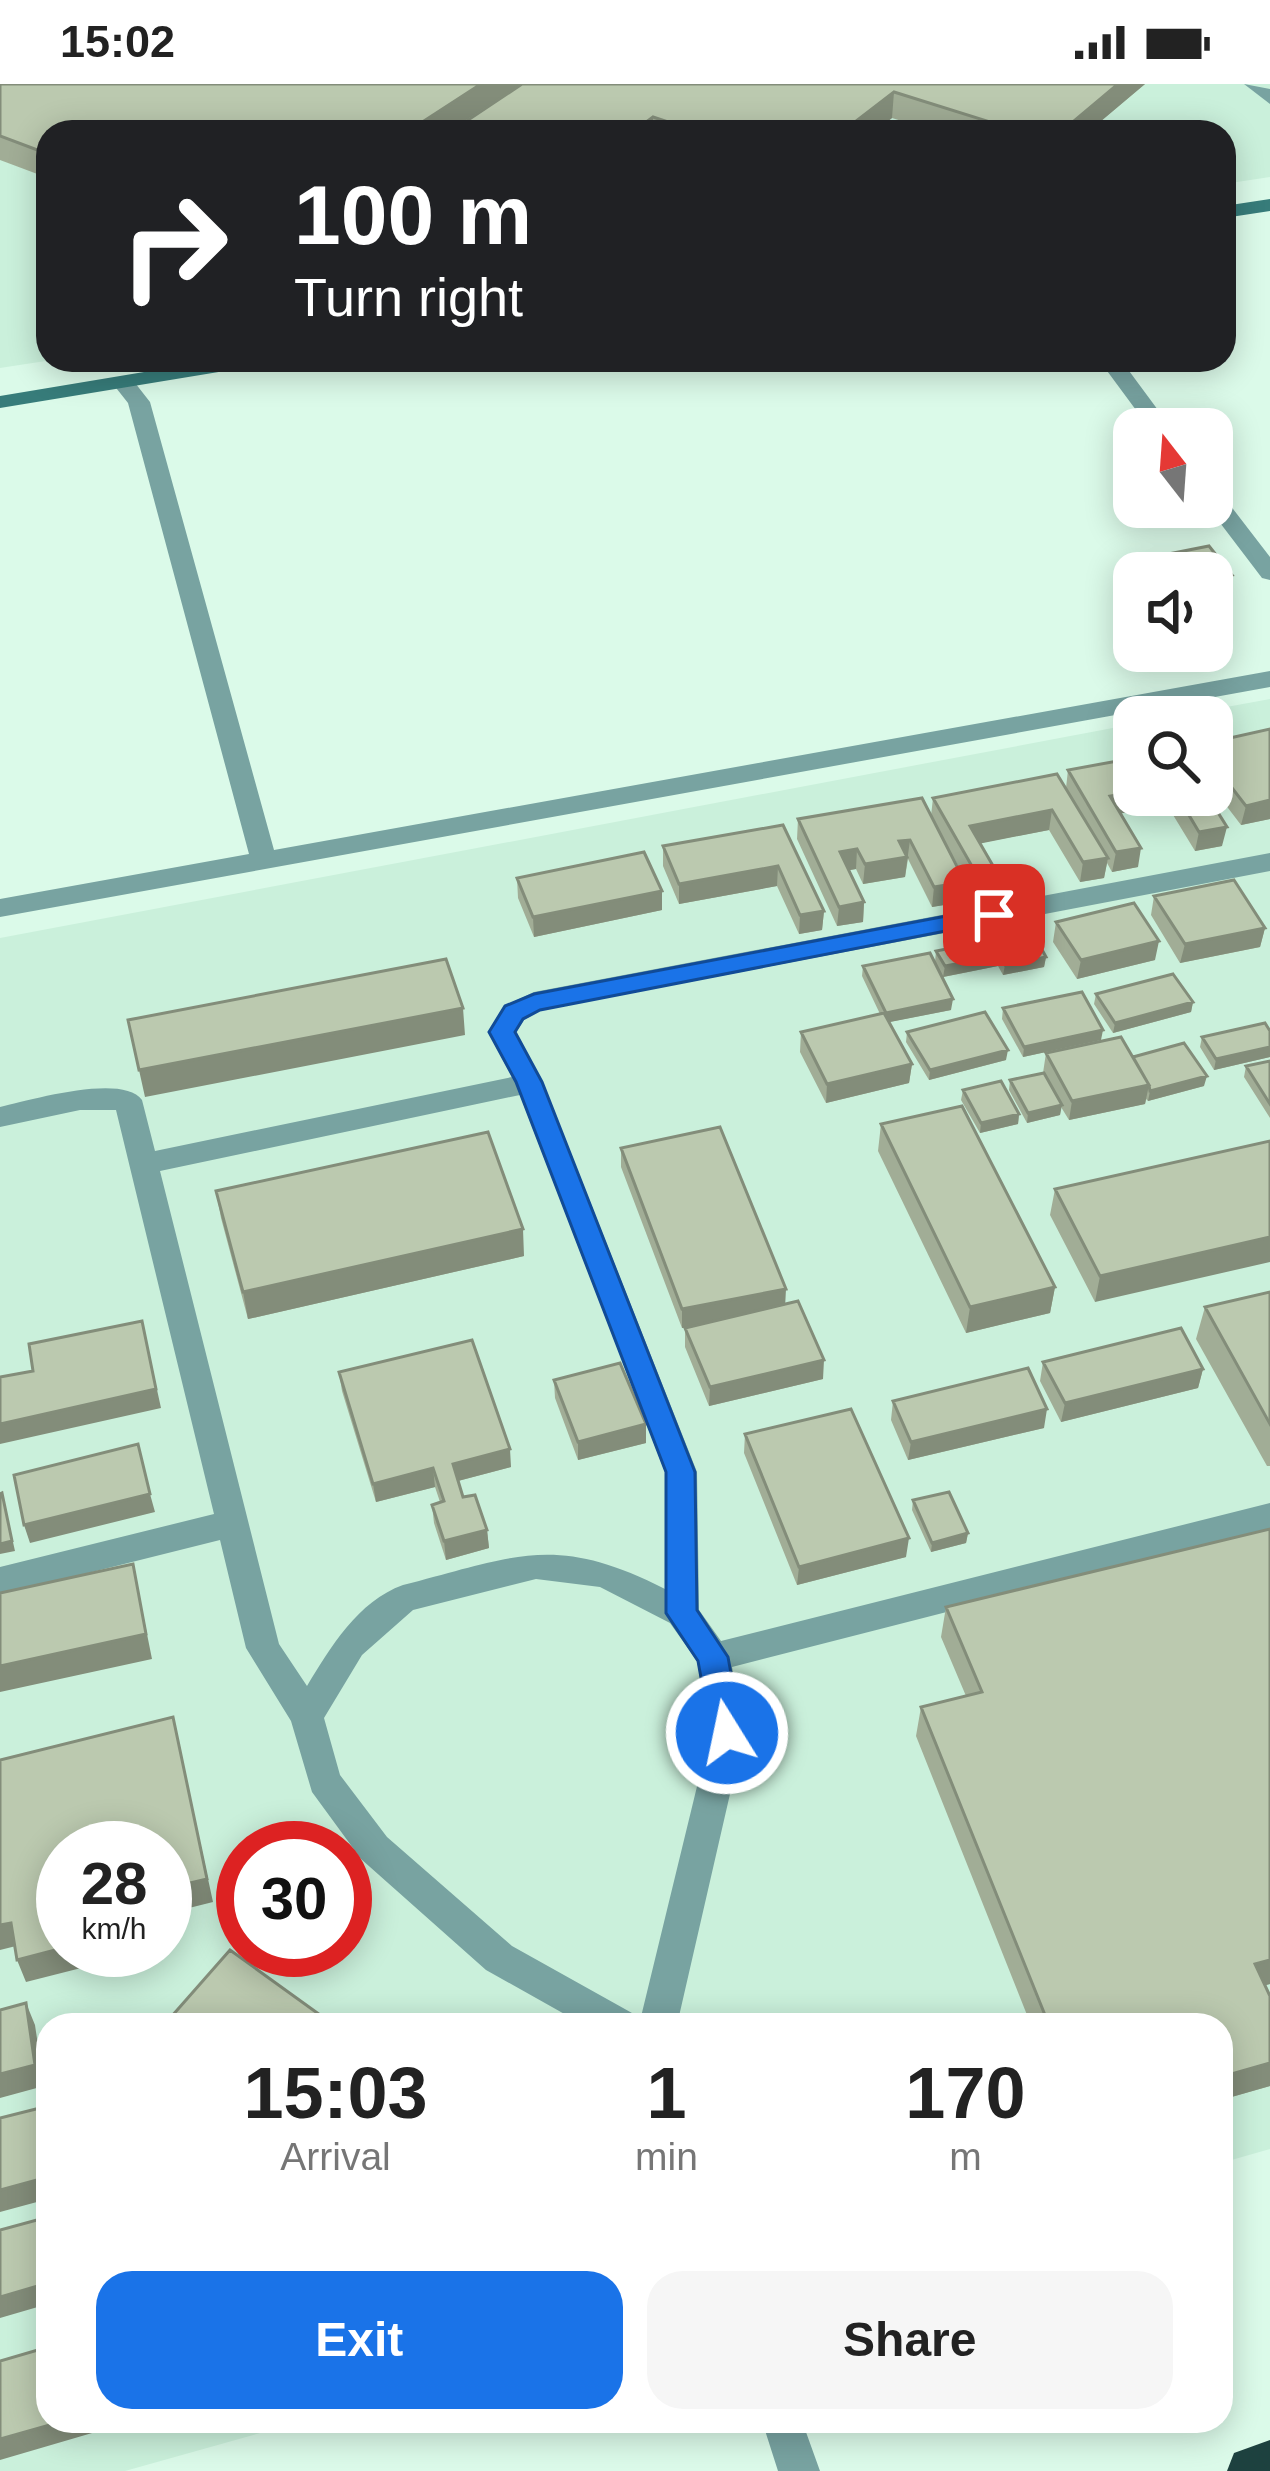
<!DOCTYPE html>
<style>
body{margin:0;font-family:Arial,sans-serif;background:#f6f6f6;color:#222;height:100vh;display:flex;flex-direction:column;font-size:45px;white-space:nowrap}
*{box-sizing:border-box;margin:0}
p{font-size:39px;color:#767676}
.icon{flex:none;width:66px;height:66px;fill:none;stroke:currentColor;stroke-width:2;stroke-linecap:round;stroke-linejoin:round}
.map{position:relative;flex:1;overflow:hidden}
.details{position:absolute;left:36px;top:1929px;width:1197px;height:420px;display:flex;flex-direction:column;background:#fff;border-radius:36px;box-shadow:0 6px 30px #0003}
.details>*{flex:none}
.banner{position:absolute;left:36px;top:36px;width:1200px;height:252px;border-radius:36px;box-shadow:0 6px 30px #0003;background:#202124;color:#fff;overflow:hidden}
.needle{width:78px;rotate:343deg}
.buttons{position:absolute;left:1113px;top:324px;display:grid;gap:24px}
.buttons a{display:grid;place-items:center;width:120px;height:120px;border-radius:24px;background:#fff;box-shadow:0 6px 30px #0003;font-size:60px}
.speed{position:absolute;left:36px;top:1737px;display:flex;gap:24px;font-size:60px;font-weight:700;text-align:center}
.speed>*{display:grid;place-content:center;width:156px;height:156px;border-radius:50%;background:#fff;box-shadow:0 6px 30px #0003;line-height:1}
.speed small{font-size:30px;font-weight:400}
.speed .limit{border:18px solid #d22;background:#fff;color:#111}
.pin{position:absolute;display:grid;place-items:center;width:102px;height:102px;color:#fff;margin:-51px;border-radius:24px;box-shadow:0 6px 18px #0006}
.me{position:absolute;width:132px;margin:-66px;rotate:350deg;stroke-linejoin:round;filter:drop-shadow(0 0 9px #0008)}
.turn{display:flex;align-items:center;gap:42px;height:252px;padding:0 60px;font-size:54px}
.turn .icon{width:156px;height:156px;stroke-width:2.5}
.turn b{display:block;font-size:84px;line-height:102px}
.eta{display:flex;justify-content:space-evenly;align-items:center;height:204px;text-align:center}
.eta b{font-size:72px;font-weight:800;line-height:84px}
.action{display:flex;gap:24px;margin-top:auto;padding:24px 60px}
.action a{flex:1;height:138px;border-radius:36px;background:#1a73e8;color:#fff;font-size:48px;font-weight:800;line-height:138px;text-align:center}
.action a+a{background:#f6f6f6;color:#222}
.status{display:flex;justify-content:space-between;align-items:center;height:84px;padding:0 60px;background:#fff;direction:ltr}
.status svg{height:33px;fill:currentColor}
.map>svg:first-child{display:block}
.built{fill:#caf0db;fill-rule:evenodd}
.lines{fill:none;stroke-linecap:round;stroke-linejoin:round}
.lane{fill:#78a3a1;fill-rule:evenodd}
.street{fill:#78a3a1;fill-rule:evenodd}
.secondary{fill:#377c7a;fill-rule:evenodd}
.highway{fill:#1d413f;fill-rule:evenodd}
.wall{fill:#a1ad96}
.shaded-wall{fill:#838d7a}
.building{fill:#bbc9af;stroke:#838d7a;stroke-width:3}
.route{fill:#1a73e8;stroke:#114b97;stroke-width:3}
</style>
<div class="status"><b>15:02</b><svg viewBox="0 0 49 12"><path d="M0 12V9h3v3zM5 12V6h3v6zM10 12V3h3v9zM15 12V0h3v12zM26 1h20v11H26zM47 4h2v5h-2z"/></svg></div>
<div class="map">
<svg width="1270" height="2387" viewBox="0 0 1270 2387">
<rect width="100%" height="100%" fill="#dbfae9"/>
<path class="built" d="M0 0H1270V93L1224 100V48H48V276H52L0 284Z
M1270 615V2065L1221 2079V1941H48V2337H303L125 2387H0V854L1134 640V711H1212V633H1172ZM63 1764H165V1866H63ZM243 1764H345V1866H243Z"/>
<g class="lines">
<path class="lane" d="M1244 0 1270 5V20Z"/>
<path class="street" d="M1099 276H1121L1172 345H1150Z
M124 294 132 295 150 318 274 766 1270 587V603L0 833V815L249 770 128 319 113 300Z
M1212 406 1220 408 1270 473V496L1262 494 1208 423H1212Z
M1270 769V787L541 926 524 936 516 948 543 999 697 1388 699 1526 721 1557 1270 1419V1445L732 1583 744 1649 677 1941H639L710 1649 697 1577 670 1539 600 1503 536 1495 413 1526 362 1571 324 1634 340 1691 387 1753 512 1862 632 1929 638 1941H584L486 1886 361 1775 312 1708 291 1637 246 1564 220 1456 0 1511V1483L214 1430 116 1026H80L0 1043V1023C30 1016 123 989 142 1016L155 1067 512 993 488 948 504 922 534 908ZM520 1011 665 1388V1505C555 1449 516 1472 403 1501 358 1517 330 1564 307 1602L279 1560 160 1087Z
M762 2337H802L820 2387H778Z"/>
<path class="secondary" d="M1270 115V127L1224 134V122Z
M216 276H266L255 282 0 324V312Z"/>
<path class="highway" d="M1270 2356V2387H1227L1234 2369Z"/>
</g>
<path class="wall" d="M0 0 48 48V94L0 76Z
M522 0H1145L1088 48H937L892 34 874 48H450Z
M1209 462 1232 491 1228 510 1212 513V489H1134V510L1125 497 1128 478Z
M1270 645V735L1241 741 1212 703V658Z
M1068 686 1134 711H1207L1222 762 1195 767 1167 721 1121 729 1138 783 1112 788 1107 779 1104 794 1080 798 1049 746 980 759 996 787 993 807 974 811 939 747 965 798 962 818 932 823 908 775 905 793 863 800 856 785 849 786 864 818 863 838 837 842 797 755 798 735 931 732 933 714 1066 704Z
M783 741 824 827 822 846 799 850 777 802 679 820 663 782V762Z
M517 794 662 826 534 853 518 814Z
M1154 812 1265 844 1260 863 1180 879 1151 831Z
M1056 838 1155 876 1077 895 1053 858Z
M983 851 1046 873 1044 883 1003 891 998 882 943 893 935 878 936 867 982 858Z
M863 882 951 926 889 938 912 980 909 999 826 1019 800 968 801 948 880 930 862 892Z
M1096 910 1193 918 1191 928 1113 949 1094 920Z
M1003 924 1101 956 1023 973 1002 935Z
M1270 947V973L1214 986 1200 963 1202 953Z
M907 948 1006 976 929 996 906 958Z
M1046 969 1133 973 1204 1002 1148 1017 1146 1015 1145 1020 1069 1036 1061 1023 1060 1031 1027 1039 1009 1006 1010 996 1043 989Z
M1270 977V1034L1244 993 1246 982Z
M963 1006 1019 1030 1018 1040 980 1049 961 1016Z
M881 1040 1055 1203 1050 1229 966 1249 878 1067Z
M1270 1057 1095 1218 1050 1131 1055 1105Z
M621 1064 785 1220 823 1295 709 1322 685 1263V1244L694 1242 682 1244 621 1083Z
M216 1107 524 1172 248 1235 221 1134Z
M1270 1208V1382H1267L1196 1255 1205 1223Z
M1043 1278 1203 1285 1198 1304 1061 1338 1040 1297Z
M339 1288 511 1383 458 1397 463 1413 487 1446 489 1464 446 1476 434 1439 432 1421 440 1418 435 1403 376 1418 342 1307Z
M554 1296 646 1359 578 1376 555 1314Z
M893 1317 1044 1344 908 1376 891 1336Z
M745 1350 906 1473 797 1501 744 1369Z
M913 1416 968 1449 966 1459 931 1468 912 1426Z
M1270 1445V1900L1265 1901 1270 1912V2002L1221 2016V1941H1031L916 1652 921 1623 966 1612 941 1553 946 1523Z"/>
<path class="shaded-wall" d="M481 0H521L448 48H407Z
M1118 0H1145L1088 48H1061Z
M894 8 892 34 874 48H842Z
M653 33V48H633Z
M1232 491 1228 510 1212 513V495Z
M1134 708V711H1169L1167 721 1107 732 1110 712Z
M1270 716V735L1241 741 1246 722Z
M1052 726 1049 746 968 762 970 742Z
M1227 743 1222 762 1195 767 1199 748Z
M910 756 905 793 863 800 865 780 899 757Z
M1141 764 1138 783 1112 788 1116 768Z
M857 765 856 785 839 788 840 768Z
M1108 774 1104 794 1080 798 1083 778Z
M778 782 777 802 679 820V800Z
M996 787 993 807 974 811 977 791Z
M965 798 962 818 932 823 934 803Z
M662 807V826L534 853 533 833Z
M864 818 863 838 837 842 839 823Z
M824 827 822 846 799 850 800 831Z
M1265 844 1260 863 1180 879 1185 860Z
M1159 857 1155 876 1077 895 1081 876Z
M1000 872 998 882 943 893 945 882Z
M1046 873 1044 883 1003 891 1005 881Z
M953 915 951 926 885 939 886 929Z
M1193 918 1191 928 1113 949 1115 939Z
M463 924 465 951 145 1013 139 986Z
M1103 946 1101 956 1023 973 1024 963Z
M1270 963V973L1214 986 1216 975Z
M1008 966 1006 976 929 996 930 986Z
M912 980 909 999 826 1019 827 1000Z
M1207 992 1204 1002 1148 1017 1150 1007Z
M1149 1001 1145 1020 1069 1036 1072 1017Z
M1062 1021 1060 1031 1027 1039 1028 1029Z
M1019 1030 1018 1040 980 1049 981 1039Z
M523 1145 524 1172 248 1235 243 1208Z
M1270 1153V1178L1095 1218 1100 1192Z
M1055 1203 1050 1229 966 1249 970 1223Z
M786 1205 785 1224 682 1244V1225Z
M142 1237 161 1324 0 1360V1340Z
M824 1276 823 1295 709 1322 710 1303Z
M1203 1285 1198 1304 1061 1338 1065 1319Z
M1047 1325 1044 1344 908 1376 911 1358Z
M646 1340V1359L578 1376V1358Z
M510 1365 511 1383 454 1398 453 1380Z
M433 1384 435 1403 376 1418 373 1400Z
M2 1409 15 1467 0 1470V1460Z
M150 1410 155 1428 30 1459 24 1441Z
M487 1446 489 1464 446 1476 444 1457Z
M968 1449 966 1459 931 1468 932 1459Z
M909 1454 906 1473 797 1501 799 1483Z
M133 1480 152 1575 0 1608V1582Z
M173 1633 213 1818 165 1830V1805Z
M11 1839 20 1861 0 1866V1841Z
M63 1864V1866H86L89 1882 26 1898 17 1876Z
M1270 1876V1900L1244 1907 1255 1880Z
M26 1919 35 1941 44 2002 0 2014V1990Z
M1270 1979V2002L1221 2016V1993Z
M48 2093V2115L0 2128V2106Z
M48 2199V2220L0 2234V2213Z
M64 2337H133L0 2376V2355Z"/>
<path class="building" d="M0 0H481L407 48H48V70L0 52Z
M522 0H1118L1061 48H1022L894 8 842 48H698L653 33 633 48H450Z
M1209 462 1232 491 1212 495V489H1137L1128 478Z
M1270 645V716L1246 722 1212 678V658Z
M1134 674V708L1110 712 1141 764 1116 768 1068 686Z
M1057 690 1108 774 1083 778 1052 726 970 742 996 787 977 791 933 714Z
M1177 711H1207L1227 743 1199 748Z
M922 714 965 798 934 803 910 756 899 757 907 773 865 780 857 765 840 768 864 818 839 823 798 735Z
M783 741 824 827 800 831 778 782 679 800 663 762Z
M644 768 662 807 533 833 517 794Z
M1234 796 1265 844 1185 860 1154 812Z
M1134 819 1159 857 1081 876 1056 838Z
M1029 842 1046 873 1005 881 1000 872 945 882 936 867 987 857 983 851Z
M930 869 953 915 886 929 863 882Z
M446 875 463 924 139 986 128 936Z
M1173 890 1193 918 1115 939 1096 910Z
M1082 908 1103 946 1024 963 1003 924Z
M985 928 1008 966 930 986 907 948Z
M884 929 912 980 827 1000 801 948Z
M1265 939 1270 947V963L1216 975 1202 953Z
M1121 953 1149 1001 1072 1017 1046 969Z
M1184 959 1207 992 1150 1007 1149 1001 1133 973Z
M1270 977V1020L1246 982Z
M1044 989 1062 1021 1028 1029 1010 996Z
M1001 997 1019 1030 981 1039 963 1006Z
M962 1022 1055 1203 970 1223 881 1040Z
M720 1043 786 1205 682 1225 621 1064Z
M488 1048 523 1145 243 1208 216 1107Z
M1270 1057V1153L1100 1192 1055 1105Z
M1270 1208V1340L1205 1223Z
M798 1217 824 1276 710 1303 685 1244Z
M142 1237 156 1305 0 1340V1293L33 1287 29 1260Z
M1181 1244 1203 1285 1065 1319 1043 1278Z
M472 1256 510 1365 453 1380 463 1413 475 1411 487 1446 444 1457 432 1421 444 1417 433 1384 373 1400 339 1288Z
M620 1279 646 1340 578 1358 554 1296Z
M1028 1284 1047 1325 911 1358 893 1317Z
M851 1325 909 1454 799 1483 745 1350Z
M138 1360 150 1410 24 1441 14 1391Z
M949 1408 968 1449 932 1459 913 1416Z
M2 1409 12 1457 0 1460V1410Z
M1270 1445V1876L1255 1880 1270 1912V1979L1221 1993V1941H1049L921 1623 982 1608 946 1523Z
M133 1480 146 1550 0 1582V1509Z
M173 1633 207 1795 165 1805V1764H63V1864L17 1876 11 1839 0 1841V1676Z
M230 1866 334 1941H164Z
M26 1919 35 1981 0 1990V1926Z
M48 2022V2093L0 2106V2034Z
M48 2133V2199L0 2213V2146Z
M48 2263V2337H64L0 2355V2277Z"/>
<path class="route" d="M994 823 1002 825V836L540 926 523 935 515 948 542 998 695 1388 697 1526 728 1573 742 1649 738 1659 727 1663 716 1659 711 1649 698 1577 666 1529V1388L516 998 489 948 505 922 534 910Z"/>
</svg>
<div class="buttons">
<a><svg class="needle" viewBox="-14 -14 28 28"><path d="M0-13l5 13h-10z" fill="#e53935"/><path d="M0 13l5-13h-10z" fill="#767676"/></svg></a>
<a><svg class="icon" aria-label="sound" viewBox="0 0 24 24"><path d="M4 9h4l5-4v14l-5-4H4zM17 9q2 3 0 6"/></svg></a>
<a><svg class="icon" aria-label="search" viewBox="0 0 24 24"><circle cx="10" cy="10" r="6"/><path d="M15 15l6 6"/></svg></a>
</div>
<div class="speed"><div>28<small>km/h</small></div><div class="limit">30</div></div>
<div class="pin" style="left:994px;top:831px;background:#d93025"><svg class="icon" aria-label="arrive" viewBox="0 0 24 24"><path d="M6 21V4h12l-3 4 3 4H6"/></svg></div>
<svg class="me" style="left:727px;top:1649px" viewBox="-20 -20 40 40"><circle r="17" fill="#1a73e8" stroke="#fff" stroke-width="3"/><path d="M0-11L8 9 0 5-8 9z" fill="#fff"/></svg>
<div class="banner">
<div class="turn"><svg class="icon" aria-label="right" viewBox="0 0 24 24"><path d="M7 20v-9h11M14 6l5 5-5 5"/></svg><div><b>100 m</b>Turn right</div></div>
</div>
<section class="details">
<div class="eta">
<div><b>15:03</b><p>Arrival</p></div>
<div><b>1</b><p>min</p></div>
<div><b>170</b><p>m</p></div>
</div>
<div class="action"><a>Exit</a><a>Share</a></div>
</section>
</div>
